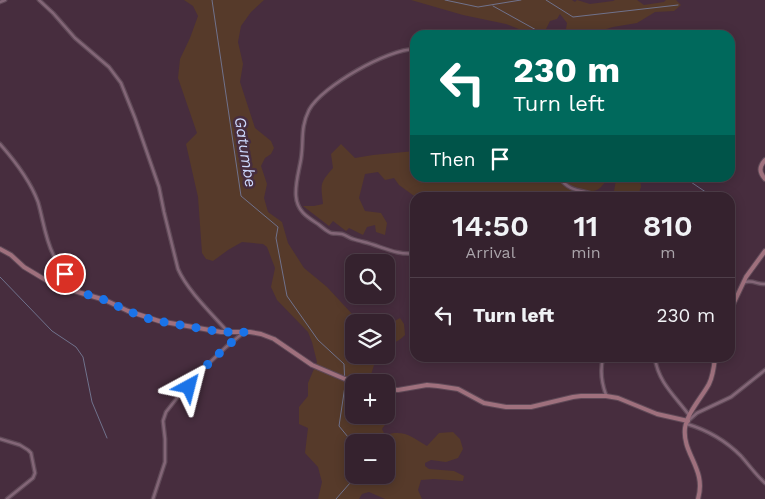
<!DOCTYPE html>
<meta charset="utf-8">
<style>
body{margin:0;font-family:"Work Sans",sans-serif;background:#402f3a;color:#f1f3f6;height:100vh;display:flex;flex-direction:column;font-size:19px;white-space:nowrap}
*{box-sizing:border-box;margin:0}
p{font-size:16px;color:#aaa4aa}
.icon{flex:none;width:28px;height:28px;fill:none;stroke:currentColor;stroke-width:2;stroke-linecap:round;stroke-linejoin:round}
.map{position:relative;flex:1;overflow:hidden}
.details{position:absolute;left:410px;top:192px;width:325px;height:170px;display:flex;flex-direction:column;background:#35222e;border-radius:15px;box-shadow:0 2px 12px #0003,0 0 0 1px #4f3f4a}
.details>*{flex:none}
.top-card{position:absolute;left:410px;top:30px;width:325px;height:152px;border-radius:15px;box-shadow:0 2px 12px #0003,0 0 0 1px #4f3f4a;background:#00695c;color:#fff;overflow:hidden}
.controls{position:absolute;left:345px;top:254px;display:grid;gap:10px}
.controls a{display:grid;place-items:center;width:50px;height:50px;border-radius:10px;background:#35222e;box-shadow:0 2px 12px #0003,0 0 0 1px #4f3f4a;font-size:25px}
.pin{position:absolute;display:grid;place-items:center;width:42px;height:42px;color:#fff;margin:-21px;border:2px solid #fff;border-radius:50%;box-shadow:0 1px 5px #0007}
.me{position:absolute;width:55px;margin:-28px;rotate:38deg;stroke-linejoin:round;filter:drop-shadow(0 0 4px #0008)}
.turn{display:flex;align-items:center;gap:18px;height:105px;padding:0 20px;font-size:22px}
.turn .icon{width:65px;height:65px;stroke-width:2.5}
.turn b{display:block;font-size:35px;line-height:42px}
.then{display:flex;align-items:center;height:48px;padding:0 20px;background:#0003;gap:10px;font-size:19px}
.eta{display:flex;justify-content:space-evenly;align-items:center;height:85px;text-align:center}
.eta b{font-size:30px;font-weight:600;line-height:35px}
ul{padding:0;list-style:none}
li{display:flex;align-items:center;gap:15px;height:75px;padding:0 20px;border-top:1px solid #4f3f4a}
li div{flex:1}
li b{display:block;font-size:19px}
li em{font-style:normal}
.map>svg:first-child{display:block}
.green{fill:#563a2a;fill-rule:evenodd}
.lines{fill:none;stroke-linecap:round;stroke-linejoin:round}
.stream{stroke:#70728c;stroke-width:1}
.street-casing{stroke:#5f4957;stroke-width:5}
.secondary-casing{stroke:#5f4957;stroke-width:6}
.street{stroke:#836677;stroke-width:2.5}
.secondary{stroke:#9f707d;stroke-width:4}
.route{stroke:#1a73e8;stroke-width:9;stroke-dasharray:0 16.2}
.labels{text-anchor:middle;stroke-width:5;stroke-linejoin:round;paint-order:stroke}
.water-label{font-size:16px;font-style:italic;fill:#ccd7fc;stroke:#472d3e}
</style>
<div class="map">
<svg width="765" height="499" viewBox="0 0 765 499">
<rect width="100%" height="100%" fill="#472d3e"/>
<path class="green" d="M184 0H264L251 12 241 26 238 42 243 64 240 82 255 128 271 141 274 148 271 154 265 158 261 166 267 184 264 198 268 212 282 222 288 243 304 268 327 287 353 315 365 316 371 322H354V355H377L371 375 370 382H354V415H386L387 422 382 429 385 435C404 429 412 437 427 446L439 433 453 432 460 439 463 449 458 458 446 462 431 460 425 463V466L429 469 454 471 464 476 463 481 434 479 421 480 418 490 422 499H385L369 492 362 494 359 499H318L322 482 318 467 305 453 308 428 299 424V407L308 396V383L317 362 312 342 308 332 277 300 271 287 275 268 267 247 263 244 242 242 228 250 213 261 206 259 202 253 198 197 186 144 197 133 178 78 180 59 190 38 198 16 193 6ZM354 442H386V475H354Z
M411 0H572L575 2 577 0 590 4 613 1 615 0H637L644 5 664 2 666 0H676L681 5 674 11 655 12 637 23 613 27 596 32 566 29 567 23 560 14 557 19 550 21 545 31 548 35H534L506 24 463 15Z
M341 144 355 158 373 155 415 151V178H620V179L631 183 634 178 640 179 641 187 637 198 618 197 614 191 616 180 608 178C599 191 597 192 582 191L580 195 561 197 417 198 399 185 394 178 385 180 378 172 365 174 359 198 365 211 381 213 387 223 385 235 376 232 375 225 367 227 363 235 349 228 346 231 333 221 329 226 303 206H314L323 204C321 184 319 184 333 168L331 154Z
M400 318 404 324 405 335C399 341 395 343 386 344V326Z"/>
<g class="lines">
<path class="stream" d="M212 0 241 196 278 227 276 238 287 296 318 340 344 364 345 386 339 426 348 437 350 483 336 499
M445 0 478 7 521 0
M546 0 573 17 678 5
M493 6 538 31 541 35
M685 178 713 197
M0 277 52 331 76 347 83 357 92 402 107 438"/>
<defs>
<path id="street" d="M39 0 53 13 75 38 109 67 121 83 135 118 159 187 164 212 178 269C187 290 212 314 227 331
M0 2 5 0
M415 49C388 49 322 86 309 110 300 128 304 140 301 159 299 171 295 183 296 196 297 211 307 217 318 224 322 227 326 231 331 233 335 234 338 233 342 234 346 235 349 238 353 239 356 240 360 241 364 242 381 246 397 256 415 253
M0 144C15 161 30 180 38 202 43 219 45 238 53 254 56 261 60 268 65 274 70 280 76 285 79 292
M560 178C570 194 587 189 602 198
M745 282C754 280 758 285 765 284
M603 358C600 370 602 384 606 395
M655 358C658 382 675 396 689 415
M689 420 697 413 731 397 765 370
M687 424C707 430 726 441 741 456 749 465 756 475 765 483
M0 439 20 445 28 450 31 453 35 473 33 478 7 499
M153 499 165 462V439L163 421 166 412 177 398 189 387 205 367 226 347 243 333"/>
<path id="secondary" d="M765 160C759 167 759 172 765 179
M0 249 11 255 24 267 54 285 105 300 128 311 159 321 221 332H250L261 334 274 339 312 365 345 379 360 382
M730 311 746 277 765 251
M386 389 398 390 427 385 438 386 458 389 484 403 506 407H531L573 397 581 396H606L618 398 657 414 688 421
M698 499C707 469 682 454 685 428 687 413 702 397 709 384 713 376 714 367 715 358"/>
</defs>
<use href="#street" class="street-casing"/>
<use href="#secondary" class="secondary-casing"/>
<use href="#street" class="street"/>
<use href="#secondary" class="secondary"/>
</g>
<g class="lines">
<path class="route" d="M65 274 79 292 105 300 128 311 152 320 221 332H244L226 347 205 367 189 387"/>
</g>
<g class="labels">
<g class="water-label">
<text transform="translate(246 152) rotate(81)" y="6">Gatumbe</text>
</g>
</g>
</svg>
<div class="controls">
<a><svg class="icon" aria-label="search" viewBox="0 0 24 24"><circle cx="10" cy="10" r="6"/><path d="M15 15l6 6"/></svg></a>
<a><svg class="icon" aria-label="layers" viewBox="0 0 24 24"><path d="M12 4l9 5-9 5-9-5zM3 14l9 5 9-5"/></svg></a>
<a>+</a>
<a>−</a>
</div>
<div class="pin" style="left:65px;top:274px;background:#d93025"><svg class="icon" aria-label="arrive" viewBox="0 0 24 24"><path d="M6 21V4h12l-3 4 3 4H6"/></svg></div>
<svg class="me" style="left:189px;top:387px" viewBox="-20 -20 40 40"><path d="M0-17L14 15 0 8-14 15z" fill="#1a73e8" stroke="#fff" stroke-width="4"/></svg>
<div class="top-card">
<div class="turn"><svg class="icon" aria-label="left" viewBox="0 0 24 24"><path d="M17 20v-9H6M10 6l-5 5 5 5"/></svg><div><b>230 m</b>Turn left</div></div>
<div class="then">Then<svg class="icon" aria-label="arrive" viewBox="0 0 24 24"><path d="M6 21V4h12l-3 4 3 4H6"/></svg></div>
</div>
<section class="details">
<div class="eta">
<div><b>14:50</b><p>Arrival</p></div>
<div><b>11</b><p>min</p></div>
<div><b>810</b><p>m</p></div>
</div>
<ul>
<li><svg class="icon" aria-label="left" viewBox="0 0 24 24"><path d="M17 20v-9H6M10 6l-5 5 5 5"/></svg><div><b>Turn left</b></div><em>230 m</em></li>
</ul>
</section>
</div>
